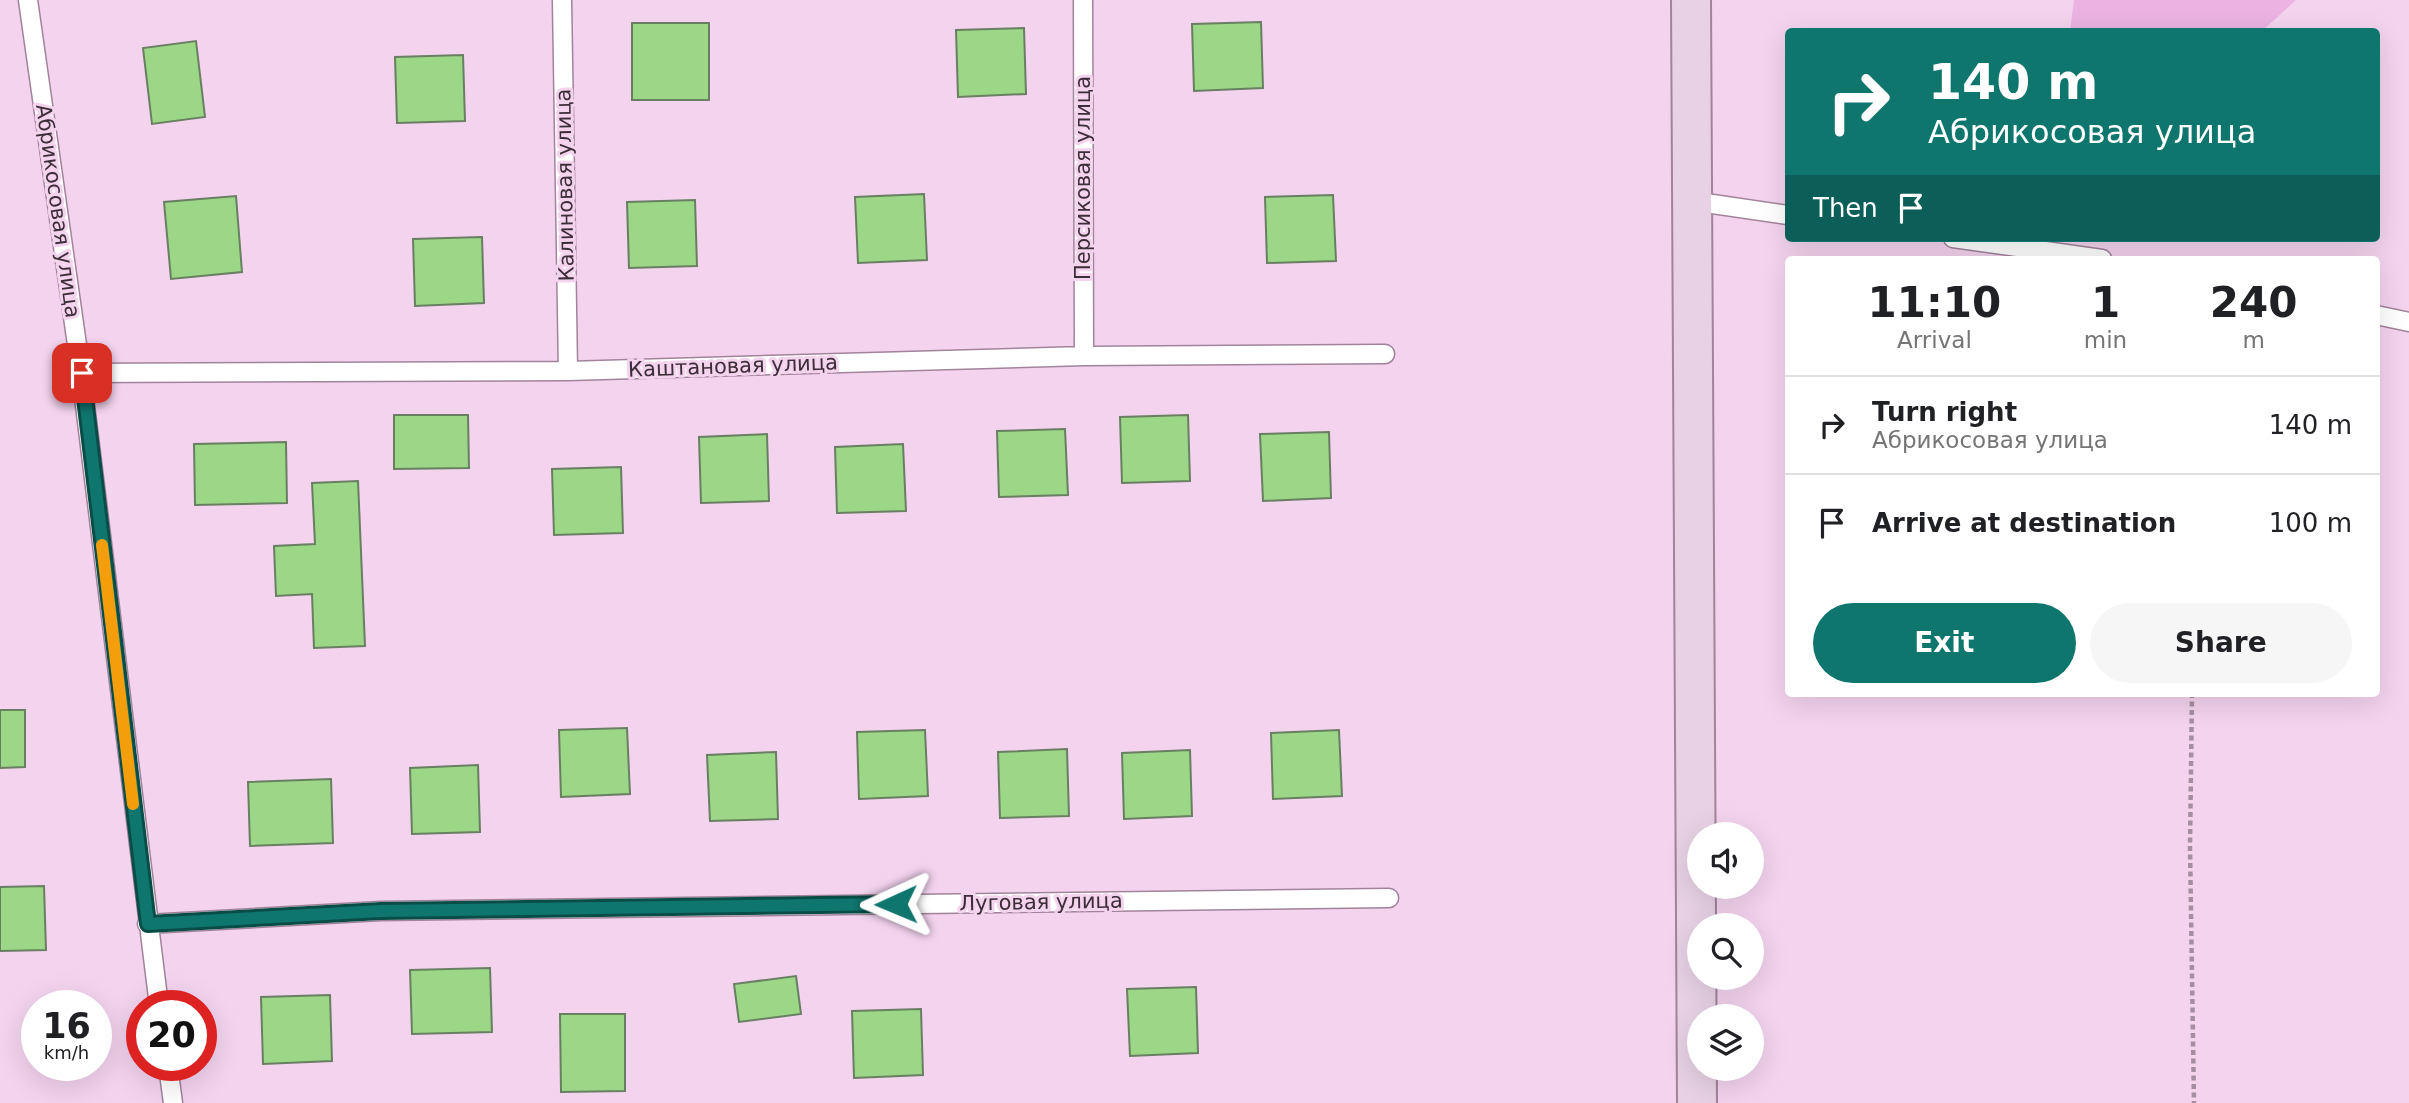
<!DOCTYPE html>
<meta charset="utf-8">
<style>
body{margin:0;font-family:"DejaVu Sans",sans-serif;background:#f6f6f6;color:#202124;height:100vh;display:flex;flex-direction:column;font-size:26px;white-space:nowrap}
*{box-sizing:border-box;margin:0}
p{font-size:23px;color:#757577}
.icon{flex:none;width:38px;height:38px;fill:none;stroke:currentColor;stroke-width:2;stroke-linecap:round;stroke-linejoin:round}
.map{position:relative;flex:1;overflow:hidden}
.sheet{position:absolute;left:1785px;top:256px;width:595px;height:441px;display:flex;flex-direction:column;background:#fff;border-radius:7px;box-shadow:0 7px 28px #0002}
.sheet>*{flex:none}
.guide{position:absolute;left:1785px;top:28px;width:595px;height:214px;border-radius:7px;box-shadow:0 7px 28px #0002;background:#0f766e;color:#fff;overflow:hidden}
.buttons{position:absolute;left:1687px;top:822px;display:grid;gap:14px}
.buttons a{display:grid;place-items:center;width:77px;height:77px;border-radius:50%;background:#fff;box-shadow:0 7px 28px #0002;font-size:35px}
.speed{position:absolute;left:21px;top:990px;display:flex;gap:14px;font-size:35px;font-weight:700;text-align:center}
.speed>*{display:grid;place-content:center;width:91px;height:91px;border-radius:50%;background:#fff;box-shadow:0 7px 28px #0002;line-height:1}
.speed small{font-size:18px;font-weight:400}
.speed .limit{border:10px solid #d22;background:#fff;color:#111}
.pin{position:absolute;display:grid;place-items:center;width:60px;height:60px;color:#fff;margin:-30px;border-radius:14px;box-shadow:0 4px 10px #0006}
.me{position:absolute;width:77px;margin:-38px;rotate:269deg;stroke-linejoin:round;filter:drop-shadow(0 0 5px #0008)}
.turn{display:flex;align-items:center;gap:24px;height:147px;padding:0 28px;font-size:32px}
.turn .icon{width:91px;height:91px;stroke-width:2.5}
.turn b{display:block;font-size:49px;line-height:60px}
.then{display:flex;align-items:center;height:66px;padding:0 28px;background:#0003;gap:14px;font-size:26px}
.eta{display:flex;justify-content:space-evenly;align-items:center;height:119px;text-align:center}
.eta b{font-size:42px;font-weight:700;line-height:49px}
.button{display:flex;gap:14px;margin-top:auto;padding:14px 28px}
.button a{flex:1;height:80px;border-radius:42px;background:#0f766e;color:#fff;font-size:28px;font-weight:700;line-height:80px;text-align:center}
.button a+a{background:#f6f6f6;color:#202124}
ul{padding:0;list-style:none}
li{display:flex;align-items:center;gap:21px;height:98px;padding:0 28px;border-top:2px solid #e0e0e0}
li div{flex:1}
li b{display:block;font-size:26px}
li em{font-style:normal}
.map>svg:first-child{display:block}
.green{fill:#ebb2e2}
.building{fill:#9cd687;stroke:#697f62;stroke-width:2}
.lines{fill:none;stroke-linecap:round;stroke-linejoin:round}
.service-casing{stroke:#a1839b;stroke-width:21}
.secondary-casing{stroke:#a1839b;stroke-width:42}
.path{stroke:#a68ea2;stroke-width:4.5;stroke-dasharray:5 3.5;stroke-linecap:butt}
.service{stroke:#fff;stroke-width:18}
.secondary{stroke:#e8d1e5;stroke-width:38}
.route-casing{stroke:#0a4d48;stroke-width:18}
.route{stroke:#0f766e;stroke-width:12}
.slow{stroke:#f59e0b;stroke-width:12}
.labels{text-anchor:middle;stroke-width:6;stroke-linejoin:round;paint-order:stroke}
.street-label{font-size:21px;fill:#3b2e38;stroke:#f3d3ee}
</style>
<div class="map">
<svg width="2409" height="1103" viewBox="0 0 2409 1103">
<rect width="100%" height="100%" fill="#f3d3ee"/>
<path class="green" d="M2074 0H2296L2262 31H2070Z"/>
<path class="building" d="M1261 22 1263 88 1194 91 1192 24Z
M632 23H709V100H632Z
M1024 28 1026 94 958 97 956 30Z
M196 41 205 117 152 124 143 48Z
M463 55 465 121 397 123 395 57Z
M924 194 927 260 858 263 855 197Z
M1333 195 1336 261 1267 263 1265 197Z
M236 196 242 272 171 279 164 202Z
M695 200 697 266 629 268 627 202Z
M482 237 484 303 415 306 413 239Z
M394 415H468L469 468 394 469Z
M1188 415 1190 481 1122 483 1120 417Z
M1065 429 1068 495 999 497 997 431Z
M1329 432 1331 498 1263 501 1260 434Z
M767 434 769 501 701 503 699 437Z
M286 442 287 503 195 505 194 444Z
M903 444 906 511 837 513 835 447Z
M621 467 623 533 554 535 552 469Z
M358 481 365 646 314 648 312 594 276 596 274 546 315 544 312 483Z
M0 710H25V767L0 768Z
M627 728 630 794 561 797 559 730Z
M925 730 928 796 859 799 857 732Z
M1339 730 1342 796 1273 799 1271 733Z
M1067 749 1069 816 1000 818 998 752Z
M1190 750 1192 816 1124 819 1122 753Z
M776 752 778 819 710 821 707 755Z
M478 765 480 832 412 834 410 768Z
M331 779 333 843 250 846 248 782Z
M44 886 46 950 0 951V887Z
M490 968 492 1032 412 1034 410 970Z
M796 976 801 1014 739 1022 734 984Z
M1196 987 1198 1053 1130 1056 1127 989Z
M330 995 332 1061 263 1064 261 997Z
M921 1009 923 1075 854 1078 852 1011Z
M560 1014H625V1091L561 1092Z"/>
<g class="lines">
<defs>
<path id="service" d="M28 0 81 373 159 1006
M562 0 568 371
M1083 0 1084 356
M1692 201 1788 215
M1953 238 2102 259
M2376 315 2409 322
M81 373 568 371 1084 356 1385 354
M147 924 381 911 1389 898
M168 1066 173 1103"/>
<path id="secondary" d="M1691 0 1697 1103"/>
</defs>
<use href="#service" class="service-casing"/>
<use href="#secondary" class="secondary-casing"/>
<path class="path" d="M2192 693 2190 847 2194 1103"/>
<use href="#service" class="service"/>
<use href="#secondary" class="secondary"/>
</g>
<g class="lines">
<defs>
<path id="route" d="M82 373 148 924 381 911 896 904"/>
</defs>
<use href="#route" class="route-casing"/>
<use href="#route" class="route"/>
<path class="slow" d="M102 545 133 804"/>
</g>
<g class="labels">
<g class="street-label">
<text transform="translate(1083 178) rotate(-90)" y="7">Персиковая улица</text>
<text transform="translate(565 185) rotate(-91)" y="7">Калиновая улица</text>
<text transform="translate(58 211) rotate(82)" y="7">Абрикосовая улица</text>
<text transform="translate(733 366) rotate(-2)" y="7">Каштановая улица</text>
<text transform="translate(1041 902) rotate(-1)" y="7">Луговая улица</text>
</g>
</g>
</svg>
<div class="buttons">
<a><svg class="icon" aria-label="sound" viewBox="0 0 24 24"><path d="M4 9h4l5-4v14l-5-4H4zM17 9q2 3 0 6"/></svg></a>
<a><svg class="icon" aria-label="search" viewBox="0 0 24 24"><circle cx="10" cy="10" r="6"/><path d="M15 15l6 6"/></svg></a>
<a><svg class="icon" aria-label="layers" viewBox="0 0 24 24"><path d="M12 4l9 5-9 5-9-5zM3 14l9 5 9-5"/></svg></a>
</div>
<div class="speed"><div>16<small>km/h</small></div><div class="limit">20</div></div>
<div class="pin" style="left:82px;top:373px;background:#d93025"><svg class="icon" aria-label="arrive" viewBox="0 0 24 24"><path d="M6 21V4h12l-3 4 3 4H6"/></svg></div>
<svg class="me" style="left:896px;top:904px" viewBox="-20 -20 40 40"><path d="M0-17L14 15 0 8-14 15z" fill="#0f766e" stroke="#fff" stroke-width="4"/></svg>
<div class="guide">
<div class="turn"><svg class="icon" aria-label="right" viewBox="0 0 24 24"><path d="M7 20v-9h11M14 6l5 5-5 5"/></svg><div><b>140 m</b>Абрикосовая улица</div></div>
<div class="then">Then<svg class="icon" aria-label="arrive" viewBox="0 0 24 24"><path d="M6 21V4h12l-3 4 3 4H6"/></svg></div>
</div>
<section class="sheet">
<div class="eta">
<div><b>11:10</b><p>Arrival</p></div>
<div><b>1</b><p>min</p></div>
<div><b>240</b><p>m</p></div>
</div>
<ul>
<li><svg class="icon" aria-label="right" viewBox="0 0 24 24"><path d="M7 20v-9h11M14 6l5 5-5 5"/></svg><div><b>Turn right</b><p>Абрикосовая улица</p></div><em>140 m</em></li>
<li><svg class="icon" aria-label="arrive" viewBox="0 0 24 24"><path d="M6 21V4h12l-3 4 3 4H6"/></svg><div><b>Arrive at destination</b></div><em>100 m</em></li>
</ul>
<div class="button"><a>Exit</a><a>Share</a></div>
</section>
</div>
